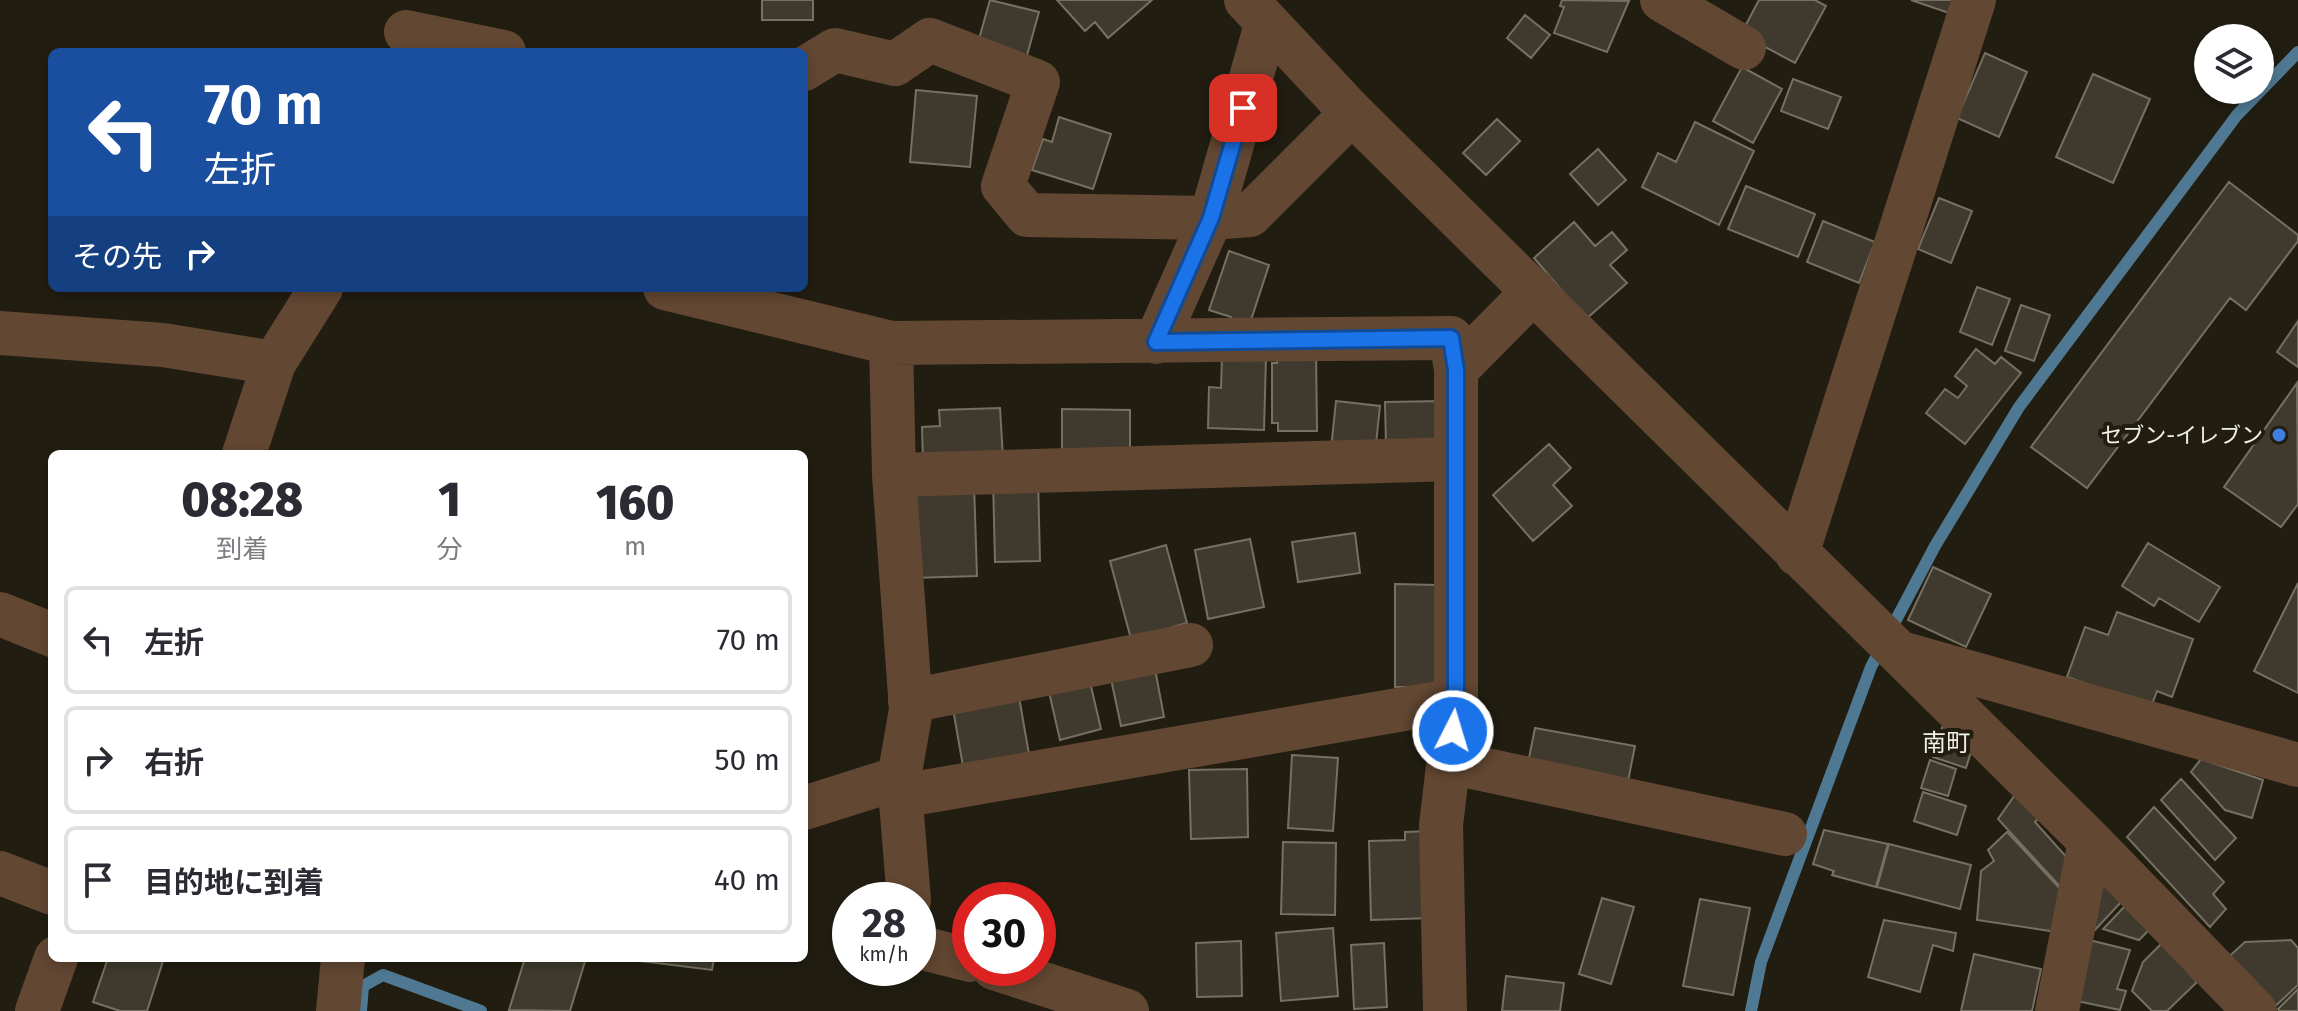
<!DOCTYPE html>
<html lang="ja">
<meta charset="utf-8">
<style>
body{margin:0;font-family:"Fira Sans","Noto Sans JP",sans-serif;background:#f7f7f7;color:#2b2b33;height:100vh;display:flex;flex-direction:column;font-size:30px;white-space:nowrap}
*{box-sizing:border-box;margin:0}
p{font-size:26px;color:#7c7c81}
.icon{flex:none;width:44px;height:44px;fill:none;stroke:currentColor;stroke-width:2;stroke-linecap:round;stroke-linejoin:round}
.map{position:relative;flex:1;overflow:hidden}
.panel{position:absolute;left:48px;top:450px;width:760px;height:512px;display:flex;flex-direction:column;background:#fff;border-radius:12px;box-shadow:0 4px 12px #0003}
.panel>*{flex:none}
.hud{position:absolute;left:48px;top:48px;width:760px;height:244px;border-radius:12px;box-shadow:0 4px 12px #0003;background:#1a4fa0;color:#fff;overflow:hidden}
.buttons{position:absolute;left:2194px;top:24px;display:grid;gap:16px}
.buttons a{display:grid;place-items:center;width:80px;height:80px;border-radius:50%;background:#fff;box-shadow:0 4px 12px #0003;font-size:40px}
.speed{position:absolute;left:832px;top:882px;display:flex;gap:16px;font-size:40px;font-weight:700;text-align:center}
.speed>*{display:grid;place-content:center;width:104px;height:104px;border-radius:50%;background:#fff;box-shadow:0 4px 12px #0003;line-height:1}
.speed small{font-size:20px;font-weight:400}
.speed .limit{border:12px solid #d22;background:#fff;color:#111}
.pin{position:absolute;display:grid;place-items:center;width:68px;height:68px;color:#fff;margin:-34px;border-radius:16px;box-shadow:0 4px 12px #0006}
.me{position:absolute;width:88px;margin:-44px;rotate:5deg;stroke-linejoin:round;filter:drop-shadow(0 0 6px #0008)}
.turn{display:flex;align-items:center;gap:28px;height:168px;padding:0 24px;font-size:36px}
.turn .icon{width:104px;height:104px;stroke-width:2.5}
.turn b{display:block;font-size:56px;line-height:68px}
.then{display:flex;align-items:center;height:76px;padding:0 24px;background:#0003;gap:16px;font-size:30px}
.eta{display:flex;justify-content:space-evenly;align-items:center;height:136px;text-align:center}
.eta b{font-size:48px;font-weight:800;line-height:56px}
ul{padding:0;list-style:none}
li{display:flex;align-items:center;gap:24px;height:108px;margin:0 16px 12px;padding:0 8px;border:4px solid #e1e1e2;border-radius:12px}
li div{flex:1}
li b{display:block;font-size:30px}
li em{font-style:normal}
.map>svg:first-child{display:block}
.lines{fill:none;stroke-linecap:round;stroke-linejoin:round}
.stream{stroke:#4f7992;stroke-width:12}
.building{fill:#3f3a2d;stroke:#757062;stroke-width:2}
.minor{stroke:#624732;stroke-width:44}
.route-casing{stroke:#114b97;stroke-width:20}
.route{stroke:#1a73e8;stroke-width:14}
.shop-dot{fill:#3f7fe0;stroke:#211d11;stroke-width:3}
.labels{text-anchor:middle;stroke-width:8;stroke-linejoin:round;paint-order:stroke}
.poi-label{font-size:22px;fill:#f2efe7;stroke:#211d11;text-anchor:end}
.neighbourhood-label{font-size:24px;fill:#f2efe7;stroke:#211d11}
</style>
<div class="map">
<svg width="2298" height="1011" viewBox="0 0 2298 1011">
<rect width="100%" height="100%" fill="#211d11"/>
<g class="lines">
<path class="stream" d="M361 1011 363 986 383 975 481 1011
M1751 1011 1761 962 1871 667 1935 546 2019 407 2237 115 2298 52"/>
</g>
<path class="building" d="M762 0H813V20H762Z
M990 0 1039 12 1026 59 977 46Z
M1057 0H1152L1108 38 1095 22 1085 31Z
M1562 0 1629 1 1607 52 1554 33 1564 7 1560 6Z
M1759 0H1815L1826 6 1795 63 1741 34Z
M1911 0H1953L1949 13Z
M1525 15 1550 35 1531 58 1507 38Z
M1985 53 2027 72 1999 137 1957 118Z
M1742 67 1782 89 1753 143 1713 121Z
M2093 74 2150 99 2113 183 2056 157Z
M1793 79 1841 97 1828 129 1781 111Z
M916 90 977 96 970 167 910 162Z
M1059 117 1111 134 1093 189 1032 170 1043 139 1052 142Z
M1497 119 1520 141 1486 175 1463 153Z
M1695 122 1754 151 1719 225 1642 187 1658 153 1676 162Z
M1598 149 1626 180 1598 205 1570 174Z
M2229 182 2298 235V241L2246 310 2230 298 2087 488 2031 447Z
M1746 186 1815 214 1798 257 1728 229Z
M1939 198 1972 211 1951 263 1918 249Z
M1823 221 1875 242 1859 283 1807 262Z
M1574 222 1595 246 1612 232 1627 250 1610 265 1627 283 1586 319 1534 258Z
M1229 251 1269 265 1250 323 1229 325 1231 317 1209 310Z
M1977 287 2010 299 1992 345 1960 332Z
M2021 305 2050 315 2034 361 2005 351Z
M2298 321V367L2277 352Z
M1316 349 1317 431H1278V423H1272V363H1277V350Z
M1976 349 1995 364 2001 357 2021 373 1965 444 1926 413 1945 389 1958 398 1967 386 1955 376Z
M1222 356 1266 357 1264 430 1208 428 1209 387 1221 388Z
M2297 383 2298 504 2281 527 2224 487Z
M1336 401 1380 406 1375 453 1331 449Z
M1444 401 1445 445 1386 446 1385 402Z
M1000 408 1003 458 923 462 922 427 940 426 939 410Z
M1062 409 1130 410V449H1062Z
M1549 444 1571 468 1553 485 1572 506 1533 541 1493 495Z
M1038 478 1040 561 995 562 993 479Z
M974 484 977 576 912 578 909 486Z
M1355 533 1360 573 1298 582 1292 542Z
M1250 539 1264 607 1208 619 1195 550Z
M2148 543 2220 587 2199 622 2159 598 2154 606 2122 586Z
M1166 545 1187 623 1131 639 1110 561Z
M1933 567 1991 594 1966 647 1908 620Z
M2298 583V693L2254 671Z
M1395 584 1437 585V687H1395Z
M2117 612 2193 639 2172 697 2157 691 2151 707 2067 677 2085 627 2108 635Z
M1155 669 1164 717 1121 726 1111 679Z
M1090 682 1101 729 1060 740 1049 692Z
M1019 697 1030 760 964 772 953 709Z
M1943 725 1976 736 1966 768 1933 757Z
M1535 728 1635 746 1626 791 1526 773Z
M1292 755 1338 758 1333 831 1288 828Z
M2201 759 2263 780 2252 818 2225 810 2191 772Z
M1930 760 1956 769 1948 796 1921 788Z
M1247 769 1248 837 1191 839 1189 770Z
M2181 779 2236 838 2215 860 2161 800Z
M1923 792 1966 806 1957 835 1914 821Z
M2017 792 2040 817 2035 822 2070 861 2065 892 1998 819Z
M2154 807 2224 882 2213 894 2226 909 2210 927 2127 837Z
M1824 830 1888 844 1876 887 1832 875 1834 871 1813 864Z
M1431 831 1432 918 1371 920 1369 841 1405 840V832Z
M2007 832 2064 893 2057 932 1977 920 1981 871 1994 861 1988 850Z
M1283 842 1336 843 1335 915 1281 914Z
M1889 844 1971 865 1960 909 1877 887Z
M2095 876 2123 900 2093 932Z
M1602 898 1634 907 1611 984 1579 974Z
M1700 899 1750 908 1733 995 1683 986Z
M2126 905 2150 929 2139 940 2103 929Z
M1884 920 1956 933 1953 951 1933 945 1920 992 1868 977Z
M1333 928 1338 996 1281 1001 1276 933Z
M2085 939 2130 950 2117 989 2126 991 2120 1010 2072 1000Z
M2291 940 2298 948V985L2270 1011 2224 961 2245 942Z
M1241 941 1242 996 1197 997 1196 943Z
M1384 943 1387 1007 1354 1009 1351 945Z
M2162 943 2197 982 2167 1011H2152L2132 991 2143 962Z
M1974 954 2041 969 2032 1011H1961Z
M108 958H164L147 1011H120L93 1002Z
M525 958H586L570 1011 509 1010Z
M641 958H714L712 970 641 961Z
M1506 976 1564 983 1560 1011H1502Z
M2298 989V1011H2280L2278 1009Z"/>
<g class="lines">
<path class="minor" d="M1246 0 1352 113 2090 841 2255 1011
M1662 0 1744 48
M406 32 504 52
M804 69 835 50 895 64 930 40 1038 82 1003 186 1027 215 1211 218 1250 215 1352 113
M665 288 891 343 1451 338 1456 370
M0 333 163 345 274 363
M1156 342 1211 218 1266 25
M891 343 894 475 911 710 899 778 909 900
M244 454 274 363 321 288
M894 475 1455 459
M1797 554 1974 0
M0 614 52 635
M1904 654 2298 765
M910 701 1191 645
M1449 762 1785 834
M901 796 1456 700
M804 808 899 778
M0 873 52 893
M918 947 970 960
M994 968 1127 1011
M37 1011 56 958
M338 1011 343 958
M1445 1011 1441 825 1456 700V370L1534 291
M2057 1011 2090 841"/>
</g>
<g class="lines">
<defs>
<path id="route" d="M1243 108 1211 218 1156 342 1451 338 1456 370V700L1453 731"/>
</defs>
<use href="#route" class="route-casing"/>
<use href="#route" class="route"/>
</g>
<circle class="shop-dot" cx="2279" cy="435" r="8"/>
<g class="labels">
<g class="poi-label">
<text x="2263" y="443">セブン-イレブン</text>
</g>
<g class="neighbourhood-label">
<text x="1946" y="751">南町</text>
</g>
</g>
</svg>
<div class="buttons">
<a><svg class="icon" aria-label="layers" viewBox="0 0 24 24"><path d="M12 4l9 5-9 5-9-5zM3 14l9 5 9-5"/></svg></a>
</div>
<div class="speed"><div>28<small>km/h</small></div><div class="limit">30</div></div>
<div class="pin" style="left:1243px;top:108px;background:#d93025"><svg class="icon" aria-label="arrive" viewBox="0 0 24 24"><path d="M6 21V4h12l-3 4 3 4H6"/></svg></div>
<svg class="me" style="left:1453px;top:731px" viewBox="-20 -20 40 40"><circle r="17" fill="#1a73e8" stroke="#fff" stroke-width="3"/><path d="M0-11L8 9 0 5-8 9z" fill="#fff"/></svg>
<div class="hud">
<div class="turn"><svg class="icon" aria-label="left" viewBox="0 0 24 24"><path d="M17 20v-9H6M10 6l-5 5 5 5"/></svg><div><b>70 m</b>左折</div></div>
<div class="then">その先<svg class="icon" aria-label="right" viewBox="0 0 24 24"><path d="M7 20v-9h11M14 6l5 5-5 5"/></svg></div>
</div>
<section class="panel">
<div class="eta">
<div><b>08:28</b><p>到着</p></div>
<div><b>1</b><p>分</p></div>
<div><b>160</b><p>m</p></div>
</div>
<ul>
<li><svg class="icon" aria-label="left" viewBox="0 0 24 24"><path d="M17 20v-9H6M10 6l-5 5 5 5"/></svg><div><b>左折</b></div><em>70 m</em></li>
<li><svg class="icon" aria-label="right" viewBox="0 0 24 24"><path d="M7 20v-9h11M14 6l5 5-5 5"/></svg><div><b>右折</b></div><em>50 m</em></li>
<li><svg class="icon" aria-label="arrive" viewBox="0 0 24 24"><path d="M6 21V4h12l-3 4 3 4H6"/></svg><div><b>目的地に到着</b></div><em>40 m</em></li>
</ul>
</section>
</div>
